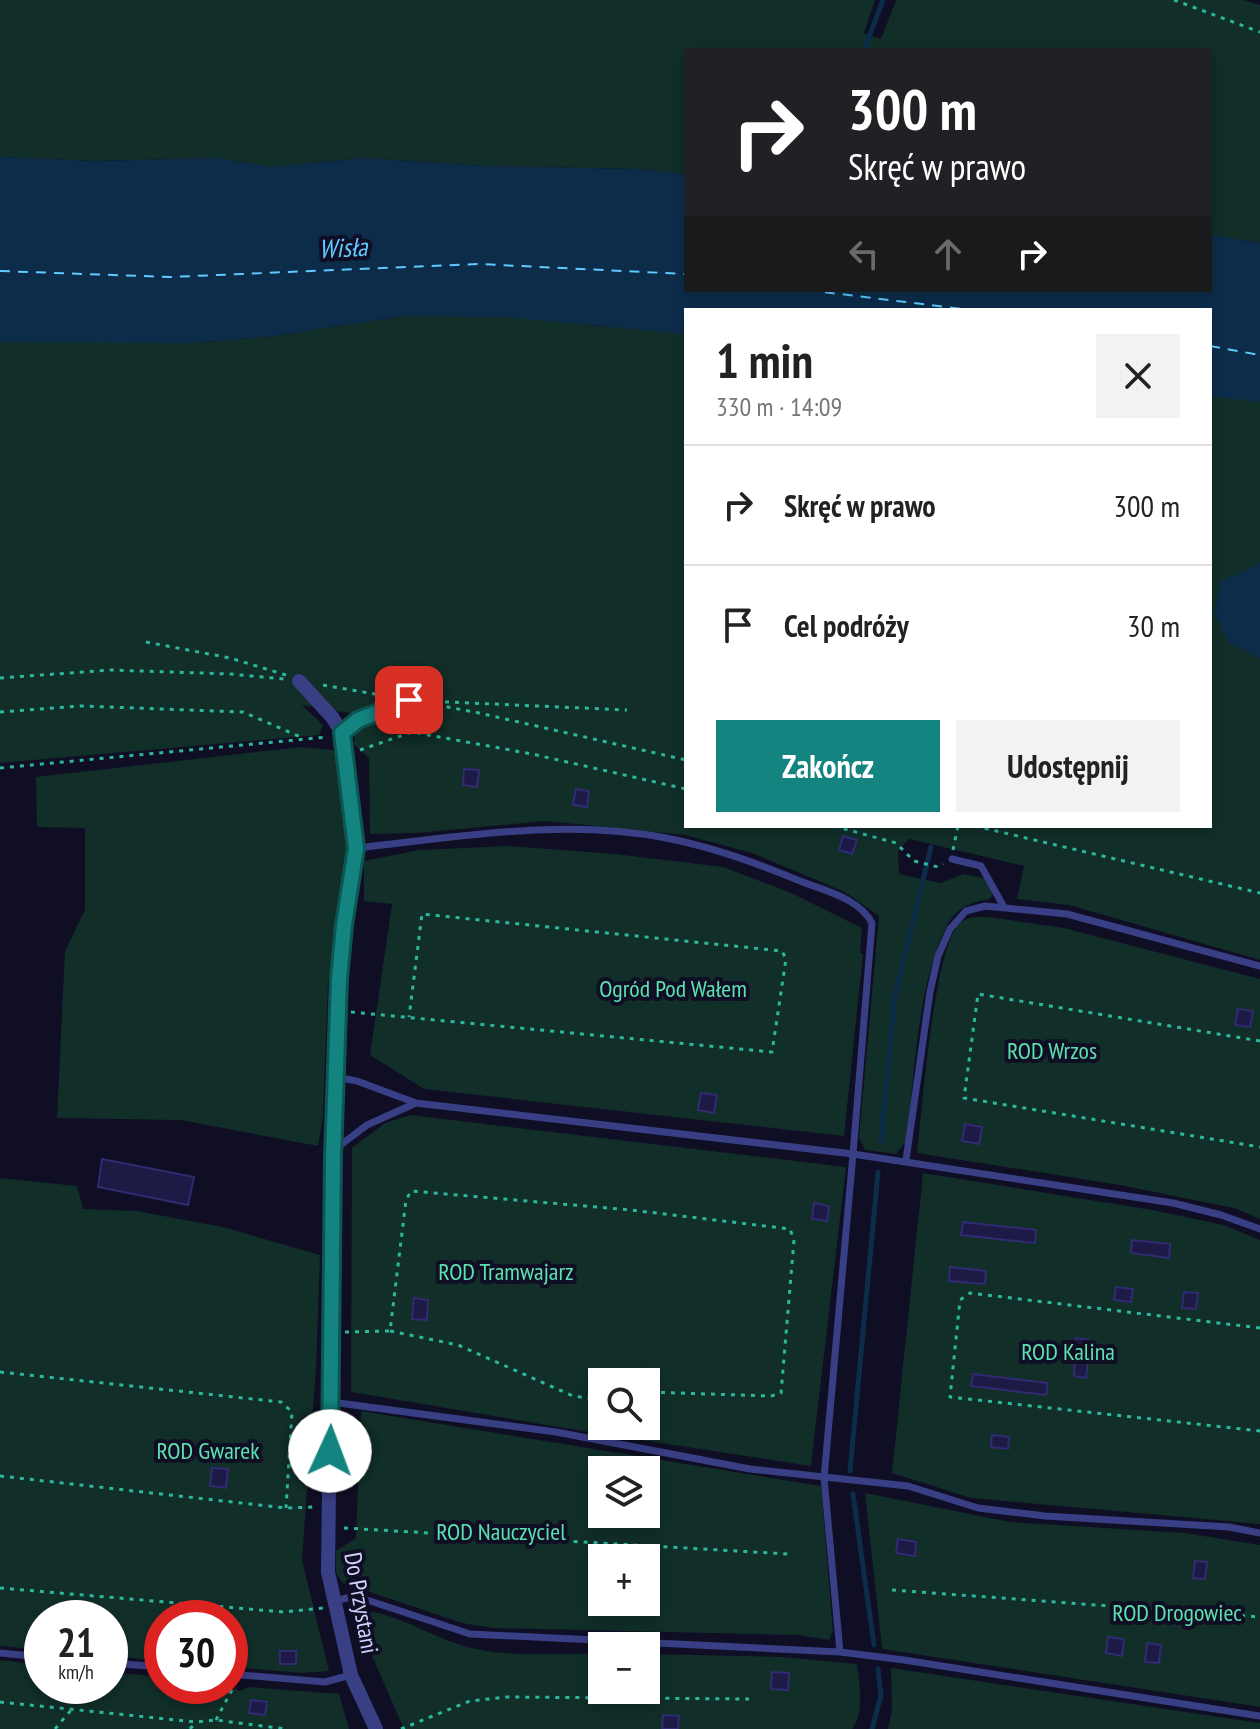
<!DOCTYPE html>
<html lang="pl">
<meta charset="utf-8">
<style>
body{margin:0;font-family:"PT Sans Narrow",sans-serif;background:#f2f2f2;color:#222;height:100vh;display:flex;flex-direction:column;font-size:30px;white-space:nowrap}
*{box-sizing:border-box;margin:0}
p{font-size:26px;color:#767676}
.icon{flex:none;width:44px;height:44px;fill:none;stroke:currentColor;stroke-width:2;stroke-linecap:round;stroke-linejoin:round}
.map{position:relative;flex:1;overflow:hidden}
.details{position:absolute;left:684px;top:308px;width:528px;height:520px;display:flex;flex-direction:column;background:#fff;border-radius:0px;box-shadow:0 4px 12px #0003}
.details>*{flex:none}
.hud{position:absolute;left:684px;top:48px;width:528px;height:244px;border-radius:0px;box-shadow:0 4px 12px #0003;background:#202124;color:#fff;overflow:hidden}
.controls{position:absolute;left:588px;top:1368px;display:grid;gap:16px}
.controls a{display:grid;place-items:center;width:72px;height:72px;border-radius:0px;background:#fff;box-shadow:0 4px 12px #0003;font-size:40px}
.speed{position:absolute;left:24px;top:1600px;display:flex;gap:16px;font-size:40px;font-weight:700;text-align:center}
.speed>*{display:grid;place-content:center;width:104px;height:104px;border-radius:50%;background:#fff;box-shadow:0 4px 12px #0003;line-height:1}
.speed small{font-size:20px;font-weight:400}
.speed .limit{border:12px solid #d22;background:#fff;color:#111}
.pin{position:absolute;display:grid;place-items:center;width:68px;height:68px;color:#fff;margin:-34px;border-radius:16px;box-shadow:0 4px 12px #0006}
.me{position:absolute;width:88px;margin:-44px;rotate:2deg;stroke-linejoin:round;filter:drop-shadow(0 0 6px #0008)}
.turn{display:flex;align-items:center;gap:28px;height:168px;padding:0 32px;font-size:36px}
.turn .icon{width:104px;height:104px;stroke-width:2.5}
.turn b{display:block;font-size:56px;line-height:68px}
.lanes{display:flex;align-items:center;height:76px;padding:0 32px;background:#0003;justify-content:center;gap:40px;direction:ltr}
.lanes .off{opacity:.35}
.round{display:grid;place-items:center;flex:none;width:84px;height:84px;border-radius:0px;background:#f2f2f2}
.head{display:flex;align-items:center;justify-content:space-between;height:136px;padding:0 32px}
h1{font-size:48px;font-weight:800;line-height:60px}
.button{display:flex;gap:16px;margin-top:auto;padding:16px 32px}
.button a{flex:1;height:92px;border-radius:0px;background:#138480;color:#fff;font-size:32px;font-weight:800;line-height:92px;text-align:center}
.button a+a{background:#f2f2f2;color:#222}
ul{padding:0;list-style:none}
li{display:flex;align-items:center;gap:24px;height:120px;padding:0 32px;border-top:2px solid #e0e0e0}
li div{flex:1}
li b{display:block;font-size:30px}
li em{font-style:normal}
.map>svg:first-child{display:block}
.green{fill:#112e29;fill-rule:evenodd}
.water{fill:#0c2c4a}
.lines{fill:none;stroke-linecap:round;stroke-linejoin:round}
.stream{stroke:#0c2c4a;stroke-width:5}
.ferry{stroke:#5fcaff;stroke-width:2;stroke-dasharray:10 8;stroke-linecap:butt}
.building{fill:#1d1a46;stroke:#302b72;stroke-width:2}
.path{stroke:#2cb89d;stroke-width:3;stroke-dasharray:4 6;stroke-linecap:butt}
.service{stroke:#383f84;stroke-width:7}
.minor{stroke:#383f84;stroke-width:14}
.route-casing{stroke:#0c5653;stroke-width:20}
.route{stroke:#138480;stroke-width:14}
.labels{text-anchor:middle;stroke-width:8;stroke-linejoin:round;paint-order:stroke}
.park-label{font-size:24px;fill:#5be2ae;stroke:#0f0e24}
.street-label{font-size:24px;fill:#d1d2ff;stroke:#0f0e24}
.water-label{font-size:26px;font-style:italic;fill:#5fcaff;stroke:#0f0e24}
</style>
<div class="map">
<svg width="1260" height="1729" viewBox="0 0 1260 1729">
<rect width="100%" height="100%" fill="#0f0e24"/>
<path class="green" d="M0 0H875L864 33 881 39 896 0H1244L1260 5V243L1210 235V50H686V174L637 169 483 166 364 158 271 167 217 158 96 161 0 157Z
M486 315 572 319 588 325 686 333V826H1210V391L1260 392V960L1069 905 1017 899 1024 866 909 839 898 851 899 874 941 883 963 874 984 878 993 894 990 899C974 901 958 907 949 922 918 976 914 1077 907 1140L896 1154 865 1150 859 1137 879 916 845 892 752 853 685 835 546 821 417 833 370 834 369 758 354 744 355 714 302 705 323 725 319 735 0 763V340L194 343 274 336 403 316Z
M301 747 333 750 339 761 349 841 328 983 323 1116 318 1146 180 1120 57 1118 65 951 85 910V828L37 827 36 777Z
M509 846 615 854 723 867 789 892 862 928 860 953 863 954 844 1136 424 1089 370 1055 392 904 364 901V861L419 850Z
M988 917 1064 928 1260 979V1219L1234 1208 1120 1185 917 1153C922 1111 934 949 959 924 967 916 978 917 988 917Z
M410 1115 846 1167 811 1466 583 1431 351 1392 352 1148 385 1123ZM602 1382H646V1426H602Z
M923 1173 1152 1210 1224 1225 1260 1240V1524L971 1498 892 1473Z
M0 1178 77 1186 83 1209 137 1211 223 1227 320 1255 316 1368 302 1560 329 1671 303 1673 230 1667V1618H162V1661L110 1656V1618H42V1650L0 1646Z
M361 1411 821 1486 833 1631 829 1640 799 1635 493 1628 462 1623 343 1583 336 1573V1551L356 1538ZM602 1470H646V1514H602ZM602 1558H646V1602H602Z
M865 1493 1010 1522 1185 1533 1260 1545V1707L882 1649Z
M352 1610C391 1609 427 1635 464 1646 504 1658 560 1653 602 1654V1690H646V1654L783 1657 857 1664C859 1683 865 1713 852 1729H404Z
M0 1660 42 1665V1686H110V1672L162 1677V1686H230L240 1691 248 1687 339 1694 349 1729H0Z
M891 1668 1260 1723V1729H888L892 1710Z"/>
<path class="water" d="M0 157 96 161 217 158 271 167 364 158 483 166 637 169 686 174V290H1210V235L1260 243V402L1210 396V310H686V334L504 317 403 316 274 336 194 343 0 342Z
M1260 562V658L1229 643 1215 613 1220 581 1249 570Z"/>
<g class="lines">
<path class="stream" d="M864 50 883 0
M881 1141 895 996 931 847
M850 1471 878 1172
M853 1494 874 1645
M872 1729 881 1695 878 1669"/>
<path class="ferry" d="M0 271 170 277 478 264 686 274
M807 290 971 310
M1210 346 1260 355"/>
</g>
<path class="building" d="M464 769 479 770 477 787 463 785Z
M576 789 589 791 587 807 573 805Z
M843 836 857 840 852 854 839 850Z
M1238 1009 1253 1011 1250 1027 1235 1025Z
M701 1093 717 1095 714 1113 698 1110Z
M965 1124 982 1127 979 1144 962 1141Z
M102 1159 194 1177 188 1205 98 1187Z
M814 1203 829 1206 827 1221 812 1219Z
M963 1222 1036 1230 1035 1243 961 1235Z
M1132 1240 1170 1244 1169 1258 1131 1253Z
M950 1267 986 1271 985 1284 949 1281Z
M1116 1287 1133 1289 1131 1302 1114 1300Z
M1184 1292 1198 1293 1196 1309 1182 1308Z
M414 1298 428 1300 427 1320 412 1319Z
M1076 1338 1089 1340 1090 1343 1086 1378 1074 1376Z
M973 1374 1048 1383 1046 1395 971 1386Z
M992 1435 1009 1437 1008 1449 991 1447Z
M212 1468 228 1469 226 1488 210 1486Z
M898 1539 916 1542 915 1556 896 1553Z
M1195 1561 1207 1562 1205 1579 1193 1578Z
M1108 1637 1124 1639 1122 1656 1106 1653Z
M1147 1643 1161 1645 1159 1663 1145 1662Z
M280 1651H296V1664H280Z
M772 1672 789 1673 788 1690 771 1689Z
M251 1700 267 1702 265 1715 249 1713Z
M663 1715 679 1716 678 1729H662Z"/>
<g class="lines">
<path class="path" d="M1174 0 1260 32
M146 642 230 658 286 675
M0 678 111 670 230 674 284 679
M323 685 386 696
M417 701 479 713 686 760
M425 701 627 710
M0 712 81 706 243 712 303 738
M360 750 412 732 532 754 686 789
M0 768 327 737
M834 826 896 843 914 861 938 867 943 864
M975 826 1260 893
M953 850 958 826
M351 1012 772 1052 786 959 782 951 422 914 409 1017
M1260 1041 978 994 964 1098 1260 1147
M1260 1328 970 1293 960 1300 950 1397 1260 1431
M390 1331 458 1345 573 1396 588 1398 602 1396
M345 1332 390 1331 406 1200 411 1191 631 1210 790 1229 794 1240 781 1393 771 1396 646 1392
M0 1372 281 1402 292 1412 286 1508
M0 1476 286 1508 314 1507
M344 1528 788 1554
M0 1588 284 1612 323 1608
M892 1590 1260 1617
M0 1702 196 1722 216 1720 286 1729
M216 1720 235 1684
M55 1729 72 1709
M190 1729 196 1722
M401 1729 470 1701 507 1697 749 1699"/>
<path class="service" d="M342 733 358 720 409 700
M356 848C459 837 564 818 666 838 713 847 757 863 800 881 825 891 859 898 872 923L853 1154 1173 1203 1221 1215 1260 1229
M952 859 981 866 1004 907
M336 1077 357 1081 416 1103
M334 1150 367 1125 416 1103 853 1154 824 1478 840 1652 470 1634 355 1596 335 1601
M906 1160 930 992 938 956 950 929 966 911 985 906 1067 914 1260 966
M331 1402 556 1432 750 1469 908 1486 978 1508 1045 1516 1229 1527 1260 1533
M840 1652 904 1660 1260 1716
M0 1653 42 1657
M110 1663 162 1667
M230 1674 325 1682 351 1675"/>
<path class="minor" d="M299 681 332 717 342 733 356 848 344 925 339 979 333 1157 328 1572 351 1675 376 1729"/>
</g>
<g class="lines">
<defs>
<path id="route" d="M330 1451 333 1157 339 979 344 925 356 848 342 733 358 720 409 700"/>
</defs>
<use href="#route" class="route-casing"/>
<use href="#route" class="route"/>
</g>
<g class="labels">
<g class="park-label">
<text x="673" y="997">Ogród Pod Wałem</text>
<text x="1052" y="1059">ROD Wrzos</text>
<text x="506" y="1280">ROD Tramwajarz</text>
<text x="1068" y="1360">ROD Kalina</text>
<text x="208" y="1459">ROD Gwarek</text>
<text x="501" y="1540">ROD Nauczyciel</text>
<text x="1177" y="1621">ROD Drogowiec</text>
</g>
<g class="street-label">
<text transform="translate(361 1603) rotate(80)" y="8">Do Przystani</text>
</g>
<g class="water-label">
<text transform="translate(343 248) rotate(-3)" y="9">Wisła</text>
</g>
</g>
</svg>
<div class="controls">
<a><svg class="icon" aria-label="search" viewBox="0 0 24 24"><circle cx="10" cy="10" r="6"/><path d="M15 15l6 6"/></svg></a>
<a><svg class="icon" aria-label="layers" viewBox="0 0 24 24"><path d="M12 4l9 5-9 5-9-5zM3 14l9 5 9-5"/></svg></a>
<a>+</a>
<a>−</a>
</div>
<div class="speed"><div>21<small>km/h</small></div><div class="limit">30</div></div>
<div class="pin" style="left:409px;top:700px;background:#d93025"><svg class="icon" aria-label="arrive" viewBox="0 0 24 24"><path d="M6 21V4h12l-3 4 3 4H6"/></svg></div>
<svg class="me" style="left:330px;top:1451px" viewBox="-20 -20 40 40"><circle r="19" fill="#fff"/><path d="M0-13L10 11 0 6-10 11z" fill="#138480"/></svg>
<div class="hud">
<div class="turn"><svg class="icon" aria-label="right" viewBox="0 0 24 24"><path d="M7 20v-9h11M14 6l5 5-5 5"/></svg><div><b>300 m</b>Skręć w prawo</div></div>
<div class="lanes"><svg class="icon off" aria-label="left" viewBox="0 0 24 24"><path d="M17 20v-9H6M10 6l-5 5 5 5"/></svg><svg class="icon off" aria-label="ahead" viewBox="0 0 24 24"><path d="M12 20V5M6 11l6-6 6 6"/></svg><svg class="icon" aria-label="right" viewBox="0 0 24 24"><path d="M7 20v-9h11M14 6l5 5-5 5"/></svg></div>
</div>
<section class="details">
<div class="head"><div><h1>1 min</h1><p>330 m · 14:09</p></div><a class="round"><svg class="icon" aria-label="close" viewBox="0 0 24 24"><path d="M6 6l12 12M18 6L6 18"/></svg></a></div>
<ul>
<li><svg class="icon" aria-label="right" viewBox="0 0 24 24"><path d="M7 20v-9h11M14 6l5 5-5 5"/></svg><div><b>Skręć w prawo</b></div><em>300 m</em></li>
<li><svg class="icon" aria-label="arrive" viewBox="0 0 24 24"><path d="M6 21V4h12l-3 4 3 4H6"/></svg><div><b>Cel podróży</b></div><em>30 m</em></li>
</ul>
<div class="button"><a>Zakończ</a><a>Udostępnij</a></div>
</section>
</div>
